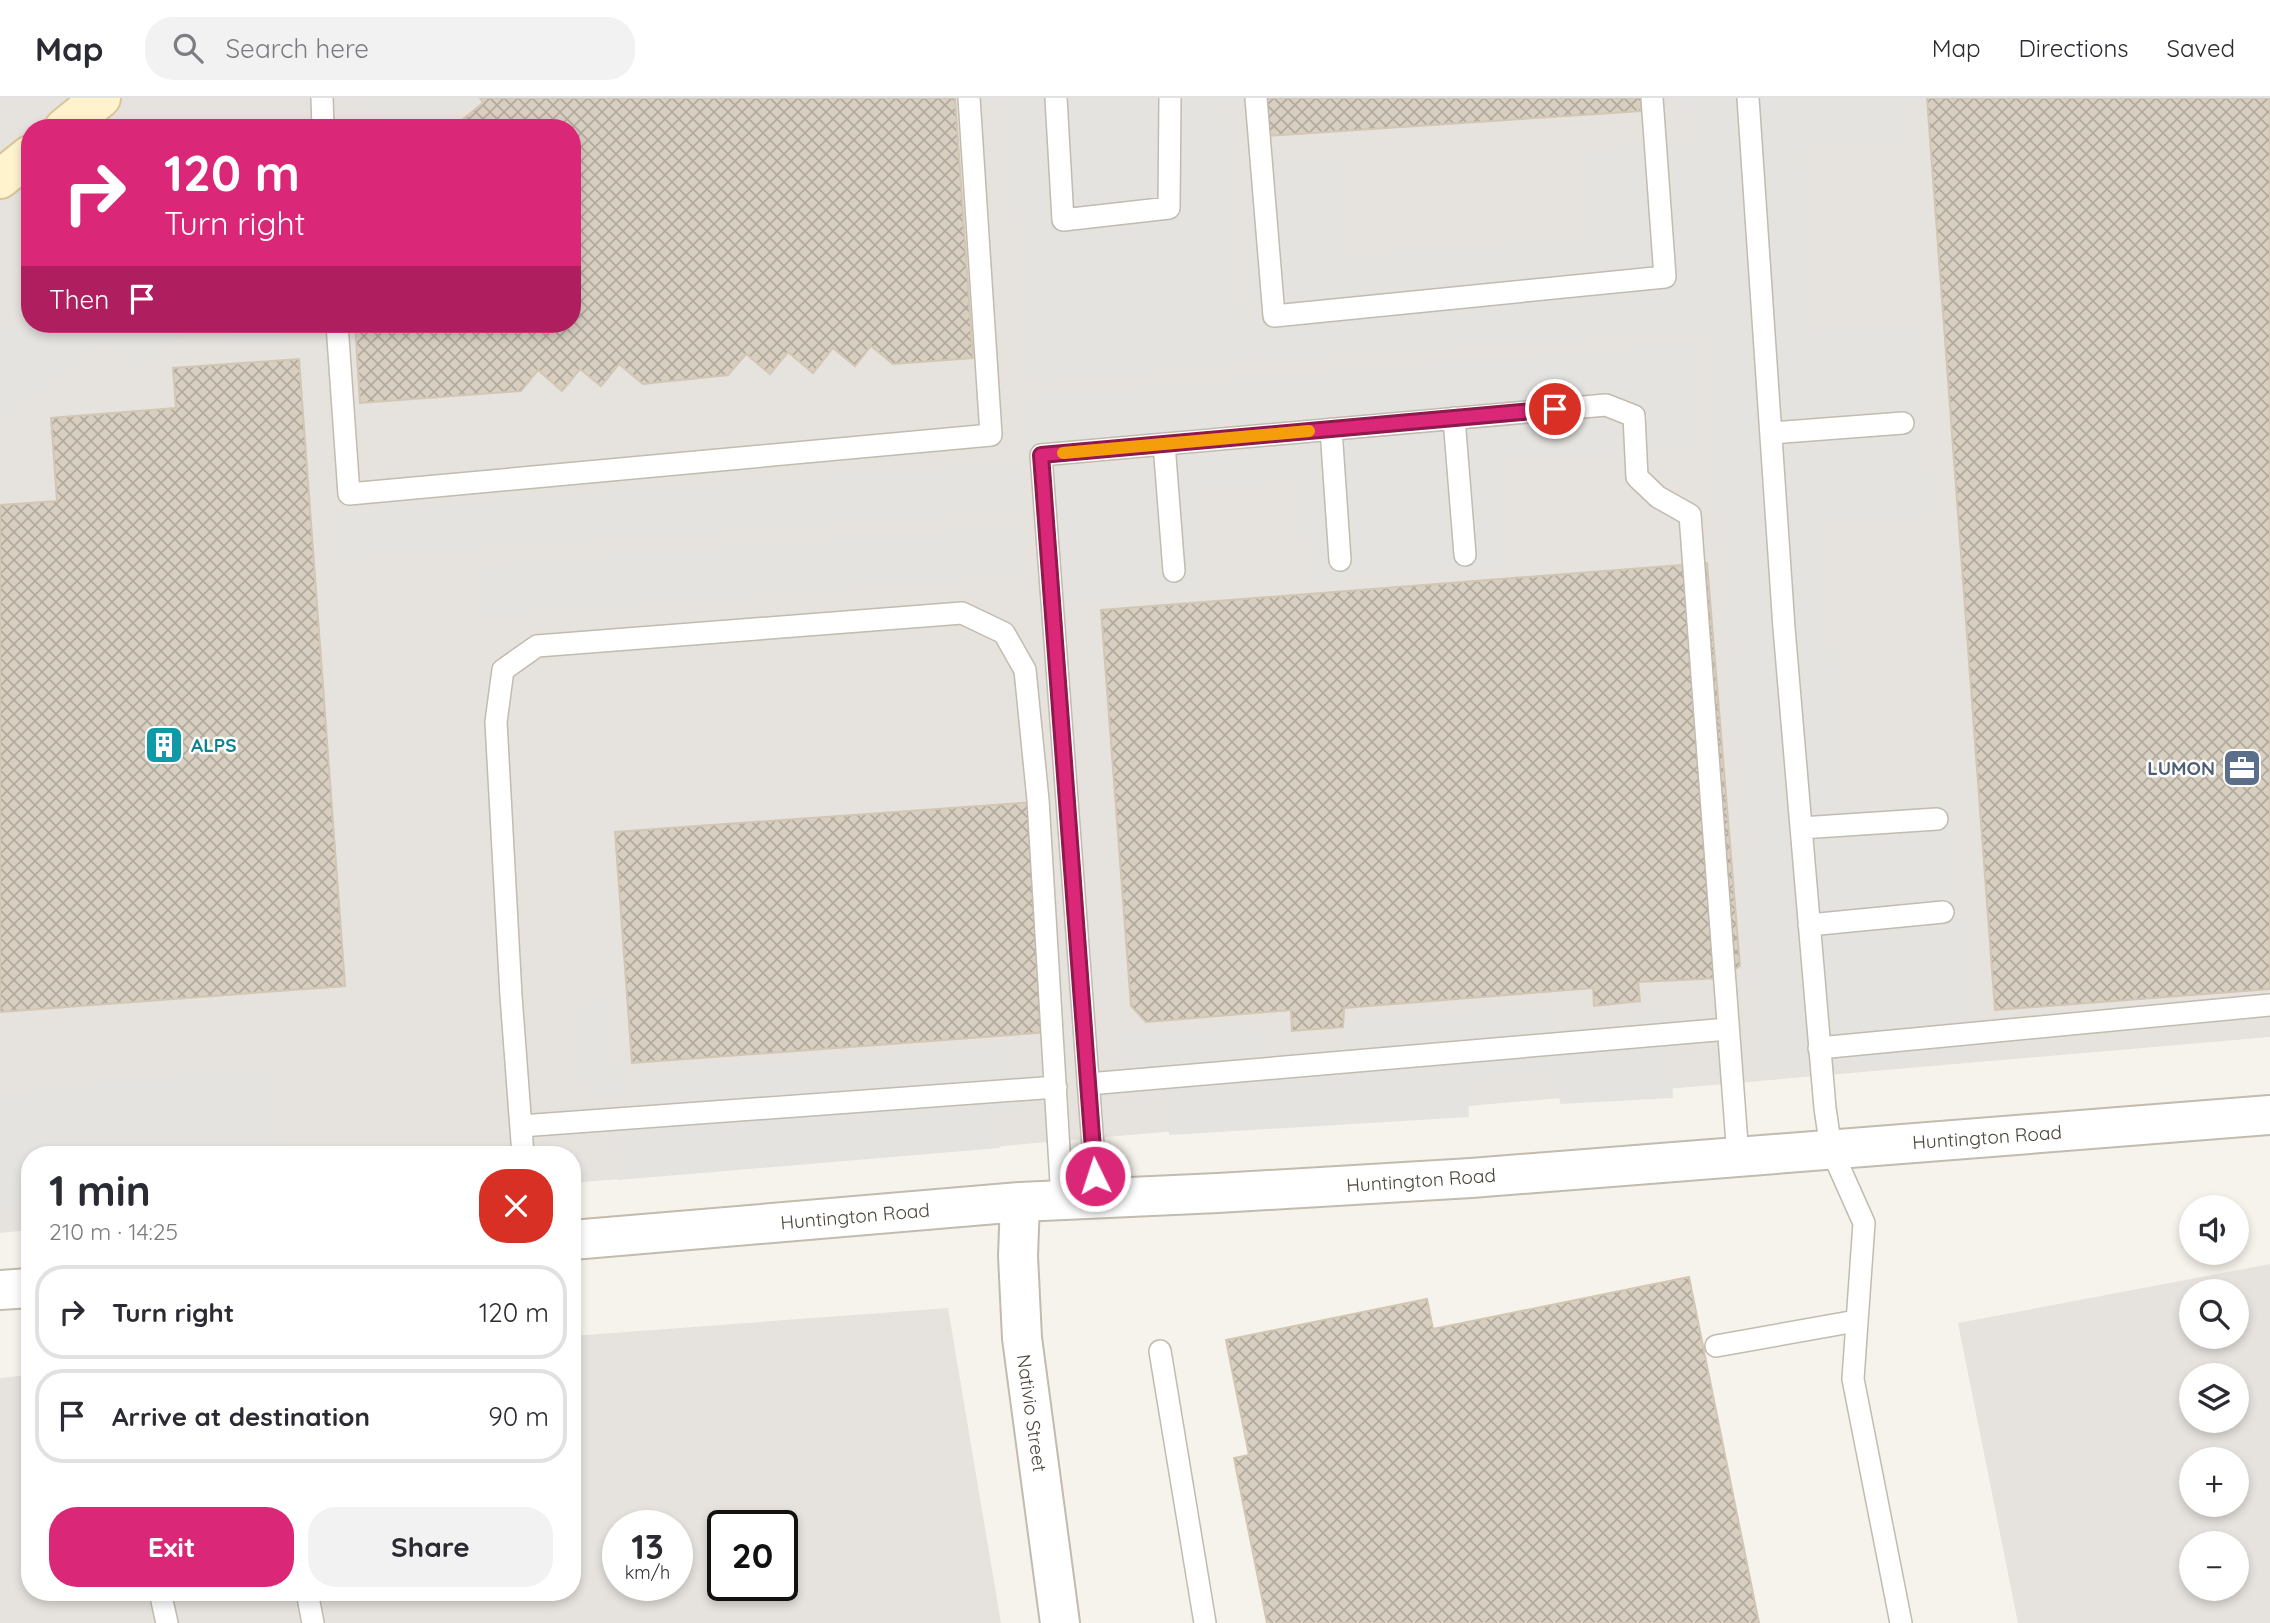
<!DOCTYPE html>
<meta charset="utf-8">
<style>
body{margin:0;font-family:Quicksand,sans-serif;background:#f2f2f3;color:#2b2b33;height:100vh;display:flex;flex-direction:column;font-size:26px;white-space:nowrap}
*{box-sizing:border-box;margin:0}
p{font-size:23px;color:#7c7c81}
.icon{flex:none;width:38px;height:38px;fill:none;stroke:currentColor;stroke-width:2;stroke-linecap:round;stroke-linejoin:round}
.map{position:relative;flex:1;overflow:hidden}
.sheet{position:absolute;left:21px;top:1048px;width:560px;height:455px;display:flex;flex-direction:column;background:#fff;border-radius:28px;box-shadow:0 4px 10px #0003}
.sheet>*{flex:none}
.hud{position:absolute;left:21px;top:21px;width:560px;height:214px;border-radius:28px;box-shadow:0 4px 10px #0003;background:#db2777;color:#fff;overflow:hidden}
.buttons{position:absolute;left:2179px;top:1097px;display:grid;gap:14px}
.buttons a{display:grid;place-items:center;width:70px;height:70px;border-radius:50%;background:#fff;box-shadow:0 4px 10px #0003;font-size:35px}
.speed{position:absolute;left:602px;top:1412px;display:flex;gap:14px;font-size:35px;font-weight:700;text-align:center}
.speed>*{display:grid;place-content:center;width:91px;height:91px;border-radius:50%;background:#fff;box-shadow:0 4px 10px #0003;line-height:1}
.speed small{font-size:18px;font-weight:400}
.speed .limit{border:4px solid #111;border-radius:10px;background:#fff;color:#111}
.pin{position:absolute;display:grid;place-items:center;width:60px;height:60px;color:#fff;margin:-30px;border:4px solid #fff;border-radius:50%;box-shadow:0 2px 7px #0007}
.me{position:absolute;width:77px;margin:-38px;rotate:356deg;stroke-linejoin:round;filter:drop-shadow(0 0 5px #0008)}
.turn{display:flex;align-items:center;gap:24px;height:147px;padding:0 28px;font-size:32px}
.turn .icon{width:91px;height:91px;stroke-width:2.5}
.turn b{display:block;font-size:49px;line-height:60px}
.then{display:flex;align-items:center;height:66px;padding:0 28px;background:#0003;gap:14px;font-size:26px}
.round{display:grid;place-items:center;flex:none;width:74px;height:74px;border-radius:28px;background:#f2f2f3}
.head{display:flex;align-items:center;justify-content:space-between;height:119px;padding:0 28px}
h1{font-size:42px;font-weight:800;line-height:52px}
.action{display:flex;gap:14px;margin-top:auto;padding:14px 28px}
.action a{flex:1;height:80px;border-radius:28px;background:#db2777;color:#fff;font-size:28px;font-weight:800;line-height:80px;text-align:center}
.action a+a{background:#f2f2f3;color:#2b2b33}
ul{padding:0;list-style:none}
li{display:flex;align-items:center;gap:21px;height:94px;margin:0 14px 10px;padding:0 14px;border:4px solid #e1e1e2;border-radius:28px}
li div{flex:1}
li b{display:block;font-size:26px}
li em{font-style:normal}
header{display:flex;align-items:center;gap:42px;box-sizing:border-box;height:98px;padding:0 35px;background:#fff;border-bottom:2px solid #e1e1e2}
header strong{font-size:33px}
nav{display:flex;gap:38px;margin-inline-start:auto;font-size:24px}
.search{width:490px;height:63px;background:#f2f2f3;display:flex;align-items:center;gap:18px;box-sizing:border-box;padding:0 24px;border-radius:28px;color:#7c7c81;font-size:26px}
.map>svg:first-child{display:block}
.industrial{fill:#e6e2dd;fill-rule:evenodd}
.parking{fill:#e5e3e0}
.building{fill:url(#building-cross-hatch);stroke:#d3c7b4;stroke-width:2}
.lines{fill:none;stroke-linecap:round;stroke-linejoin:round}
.lane-casing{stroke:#c2bbae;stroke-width:24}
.street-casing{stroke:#c2bbae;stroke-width:42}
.secondary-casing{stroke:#d6c79b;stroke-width:42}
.lane{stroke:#fff;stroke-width:21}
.street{stroke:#fff;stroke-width:38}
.secondary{stroke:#fff3cd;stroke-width:38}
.route-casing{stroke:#8e194d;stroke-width:18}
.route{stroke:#db2777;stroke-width:12}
.slow{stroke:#f59e0b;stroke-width:12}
.labels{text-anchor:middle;stroke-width:5;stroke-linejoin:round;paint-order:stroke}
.culture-label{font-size:19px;font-weight:bold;fill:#0d838f;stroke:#fff;text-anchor:start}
.service-label{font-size:19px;font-weight:bold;fill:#4e5e75;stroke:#fff;text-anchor:end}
.street-label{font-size:19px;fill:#4b4439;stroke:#fff}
</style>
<header>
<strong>Map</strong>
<div class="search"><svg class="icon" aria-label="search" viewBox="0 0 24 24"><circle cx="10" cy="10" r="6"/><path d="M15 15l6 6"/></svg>Search here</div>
<nav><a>Map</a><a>Directions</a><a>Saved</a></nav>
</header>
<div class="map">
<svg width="2270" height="1525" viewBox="0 0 2270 1525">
<defs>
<pattern id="building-cross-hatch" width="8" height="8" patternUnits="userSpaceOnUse" patternTransform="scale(1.75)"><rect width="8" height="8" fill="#d8cfc1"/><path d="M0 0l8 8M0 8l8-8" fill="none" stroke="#b1aa9e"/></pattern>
</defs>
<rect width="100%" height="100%" fill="#f6f3ec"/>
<path class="industrial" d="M0 0H2270V939L572 1085V1057H30V1132L0 1135ZM30 30H572V226H30Z
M2270 1166V1525H2018L1958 1225ZM2191 1194H2236V1239H2191ZM2191 1278H2236V1323H2191ZM2191 1362H2236V1407H2191ZM2191 1446H2236V1491H2191Z
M948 1210 1001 1525H0V1280L30 1277V1494H572V1238ZM618 1428H677V1488H618ZM723 1428H782V1488H723Z"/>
<path class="parking" d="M366 0H482L443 30H388Z
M1007 0H1223L1245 266 1027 284Z
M1687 0H1904L1907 44 1800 49 1812 235 1918 228 1932 417 1824 425 1843 709 1949 703 1975 958 1758 974Z
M1686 45 1699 235 1255 263 1243 64 1339 58 1346 157 1581 141 1576 52Z
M30 213V226H196L135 271 104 243 0 322V236Z
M231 226H280L282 248 232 245Z
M1689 245 1698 347 1497 363 1505 469 1307 485 1298 384 1196 392 1204 492 1040 505 1024 299Z
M1017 365 1020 413 338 460 334 413Z
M1017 428 1021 478 477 518 473 468Z
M609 903 619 999 585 1003 576 907Z
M1552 909 1554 939 1637 933 1636 913 1668 911 1673 1000 1560 1006 1558 974 1467 979 1469 1019 1169 1037 1166 1001 1129 1003 1125 935 1257 927 1259 957 1349 951 1347 921Z
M1011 944 1017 1013 997 1014 1000 1050 618 1082 613 1014 641 1012 639 976Z
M265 968 275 1057H30V1106L0 1110V997Z"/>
<path class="building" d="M480 0H955L973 260 893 266 871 248 855 268 833 250 813 275 788 254 770 276 746 256 728 277 643 286 619 266 601 288 580 271 562 293 538 272 521 293 360 305 355 226H572V30H452L483 5Z
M1266 0H1641V13L1268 38Z
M1927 0H2270V891L1995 912Z
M299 261 345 888 0 914V407L57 403 51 320 176 310 173 270Z
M1707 465 1740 868 1721 880 1638 884 1640 903 1594 908 1593 890 1344 910 1343 929 1292 933 1291 912 1146 924 1131 908 1101 512Z
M1035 704 1051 934 632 965 615 734Z
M1689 1179 1759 1525H1267L1234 1360 1249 1357 1226 1242 1427 1201 1433 1231Z"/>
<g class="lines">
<defs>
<path id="lane" d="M322 0 323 30
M1056 0 1063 122 1169 110 1170 0
M1256 0 1274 218 1665 179 1652 0
M1748 0 1784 530 1825 1010 1831 1051 1864 1125 1853 1281 1901 1525
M337 226 349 396 991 337 969 0
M1454 320 1465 457
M1331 331 1340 462
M1771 335 1903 325
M1164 346 1174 473
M1801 730 1937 721
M1809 827 1943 814
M1819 950 2270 907
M1088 986 1728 931
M521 1028 1056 989
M523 1057 511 898 496 624 503 572 537 548 962 515 1004 535 1025 572 1038 702 1062 1102
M1097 1101 1041 357 1606 307 1634 318 1637 379 1658 399 1690 417 1738 1059
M1716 1248 1856 1223
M1160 1253 1205 1525
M160 1494 167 1525
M307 1494 313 1525"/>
<path id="street" d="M1020 1104 1018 1158 1022 1240 1060 1525
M572 1142 1020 1104 1218 1095 1471 1080 2270 1017
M0 1192 30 1190"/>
<path id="secondary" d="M64 30 101 0
M0 81 30 57"/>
</defs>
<use href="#lane" class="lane-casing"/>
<use href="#street" class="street-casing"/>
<use href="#secondary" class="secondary-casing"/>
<use href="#lane" class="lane"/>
<use href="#street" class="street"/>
<use href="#secondary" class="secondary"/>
</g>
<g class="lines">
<defs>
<path id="route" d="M1095 1078 1041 357 1555 311"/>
</defs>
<use href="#route" class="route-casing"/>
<use href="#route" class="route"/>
<path class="slow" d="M1063 355 1309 333"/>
</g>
<defs>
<symbol id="building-square" viewBox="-11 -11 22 22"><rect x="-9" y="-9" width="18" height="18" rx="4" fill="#0f9aa8" stroke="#fff"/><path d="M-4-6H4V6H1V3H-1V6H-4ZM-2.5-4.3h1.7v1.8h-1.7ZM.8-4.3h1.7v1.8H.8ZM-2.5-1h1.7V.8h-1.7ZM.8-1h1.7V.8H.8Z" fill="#fff"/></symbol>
<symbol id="office-square" viewBox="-11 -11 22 22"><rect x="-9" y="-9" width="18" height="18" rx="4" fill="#5c6f8a" stroke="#fff"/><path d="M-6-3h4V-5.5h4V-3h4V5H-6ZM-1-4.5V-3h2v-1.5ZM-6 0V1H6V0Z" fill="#fff"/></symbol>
</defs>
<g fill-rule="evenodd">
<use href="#building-square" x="142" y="625" width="44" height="44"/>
<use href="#office-square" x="2220" y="648" width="44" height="44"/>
</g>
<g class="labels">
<g class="culture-label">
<text x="191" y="654">ALPS</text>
</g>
<g class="service-label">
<text x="2215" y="677">LUMON</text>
</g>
<g class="street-label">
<text transform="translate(1987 1039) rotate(-4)" y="7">Huntington Road</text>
<text transform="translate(1421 1082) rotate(-4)" y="7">Huntington Road</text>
<text transform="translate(855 1118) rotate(-5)" y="7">Huntington Road</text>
<text transform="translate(1032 1315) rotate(82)" y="7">Nativio Street</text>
</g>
</g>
</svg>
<div class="buttons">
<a><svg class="icon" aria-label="sound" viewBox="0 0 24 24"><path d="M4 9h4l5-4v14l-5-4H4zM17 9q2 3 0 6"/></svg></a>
<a><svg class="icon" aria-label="search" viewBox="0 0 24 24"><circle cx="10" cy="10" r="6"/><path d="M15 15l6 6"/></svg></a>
<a><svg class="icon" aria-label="layers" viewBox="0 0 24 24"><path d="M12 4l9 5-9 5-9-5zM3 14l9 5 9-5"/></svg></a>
<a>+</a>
<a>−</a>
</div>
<div class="speed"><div>13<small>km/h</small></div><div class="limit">20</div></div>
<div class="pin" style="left:1555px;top:311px;background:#d93025"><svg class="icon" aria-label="arrive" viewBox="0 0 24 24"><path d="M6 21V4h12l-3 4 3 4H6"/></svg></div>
<svg class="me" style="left:1095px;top:1078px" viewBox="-20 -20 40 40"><circle r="17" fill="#db2777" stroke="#fff" stroke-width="3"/><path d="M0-11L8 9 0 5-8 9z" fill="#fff"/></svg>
<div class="hud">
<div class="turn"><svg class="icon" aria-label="right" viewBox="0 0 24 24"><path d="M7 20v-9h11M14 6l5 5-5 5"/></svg><div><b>120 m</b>Turn right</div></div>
<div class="then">Then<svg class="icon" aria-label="arrive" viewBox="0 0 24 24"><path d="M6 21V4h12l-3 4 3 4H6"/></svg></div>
</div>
<section class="sheet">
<div class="head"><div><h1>1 min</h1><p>210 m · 14:25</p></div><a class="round" style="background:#d93025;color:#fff"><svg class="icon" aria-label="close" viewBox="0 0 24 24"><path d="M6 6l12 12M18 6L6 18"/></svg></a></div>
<ul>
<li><svg class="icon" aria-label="right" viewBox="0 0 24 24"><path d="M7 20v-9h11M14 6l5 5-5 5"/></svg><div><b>Turn right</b></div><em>120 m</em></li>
<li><svg class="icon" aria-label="arrive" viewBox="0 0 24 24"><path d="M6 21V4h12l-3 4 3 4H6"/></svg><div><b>Arrive at destination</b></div><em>90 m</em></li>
</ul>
<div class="action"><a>Exit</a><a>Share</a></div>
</section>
</div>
